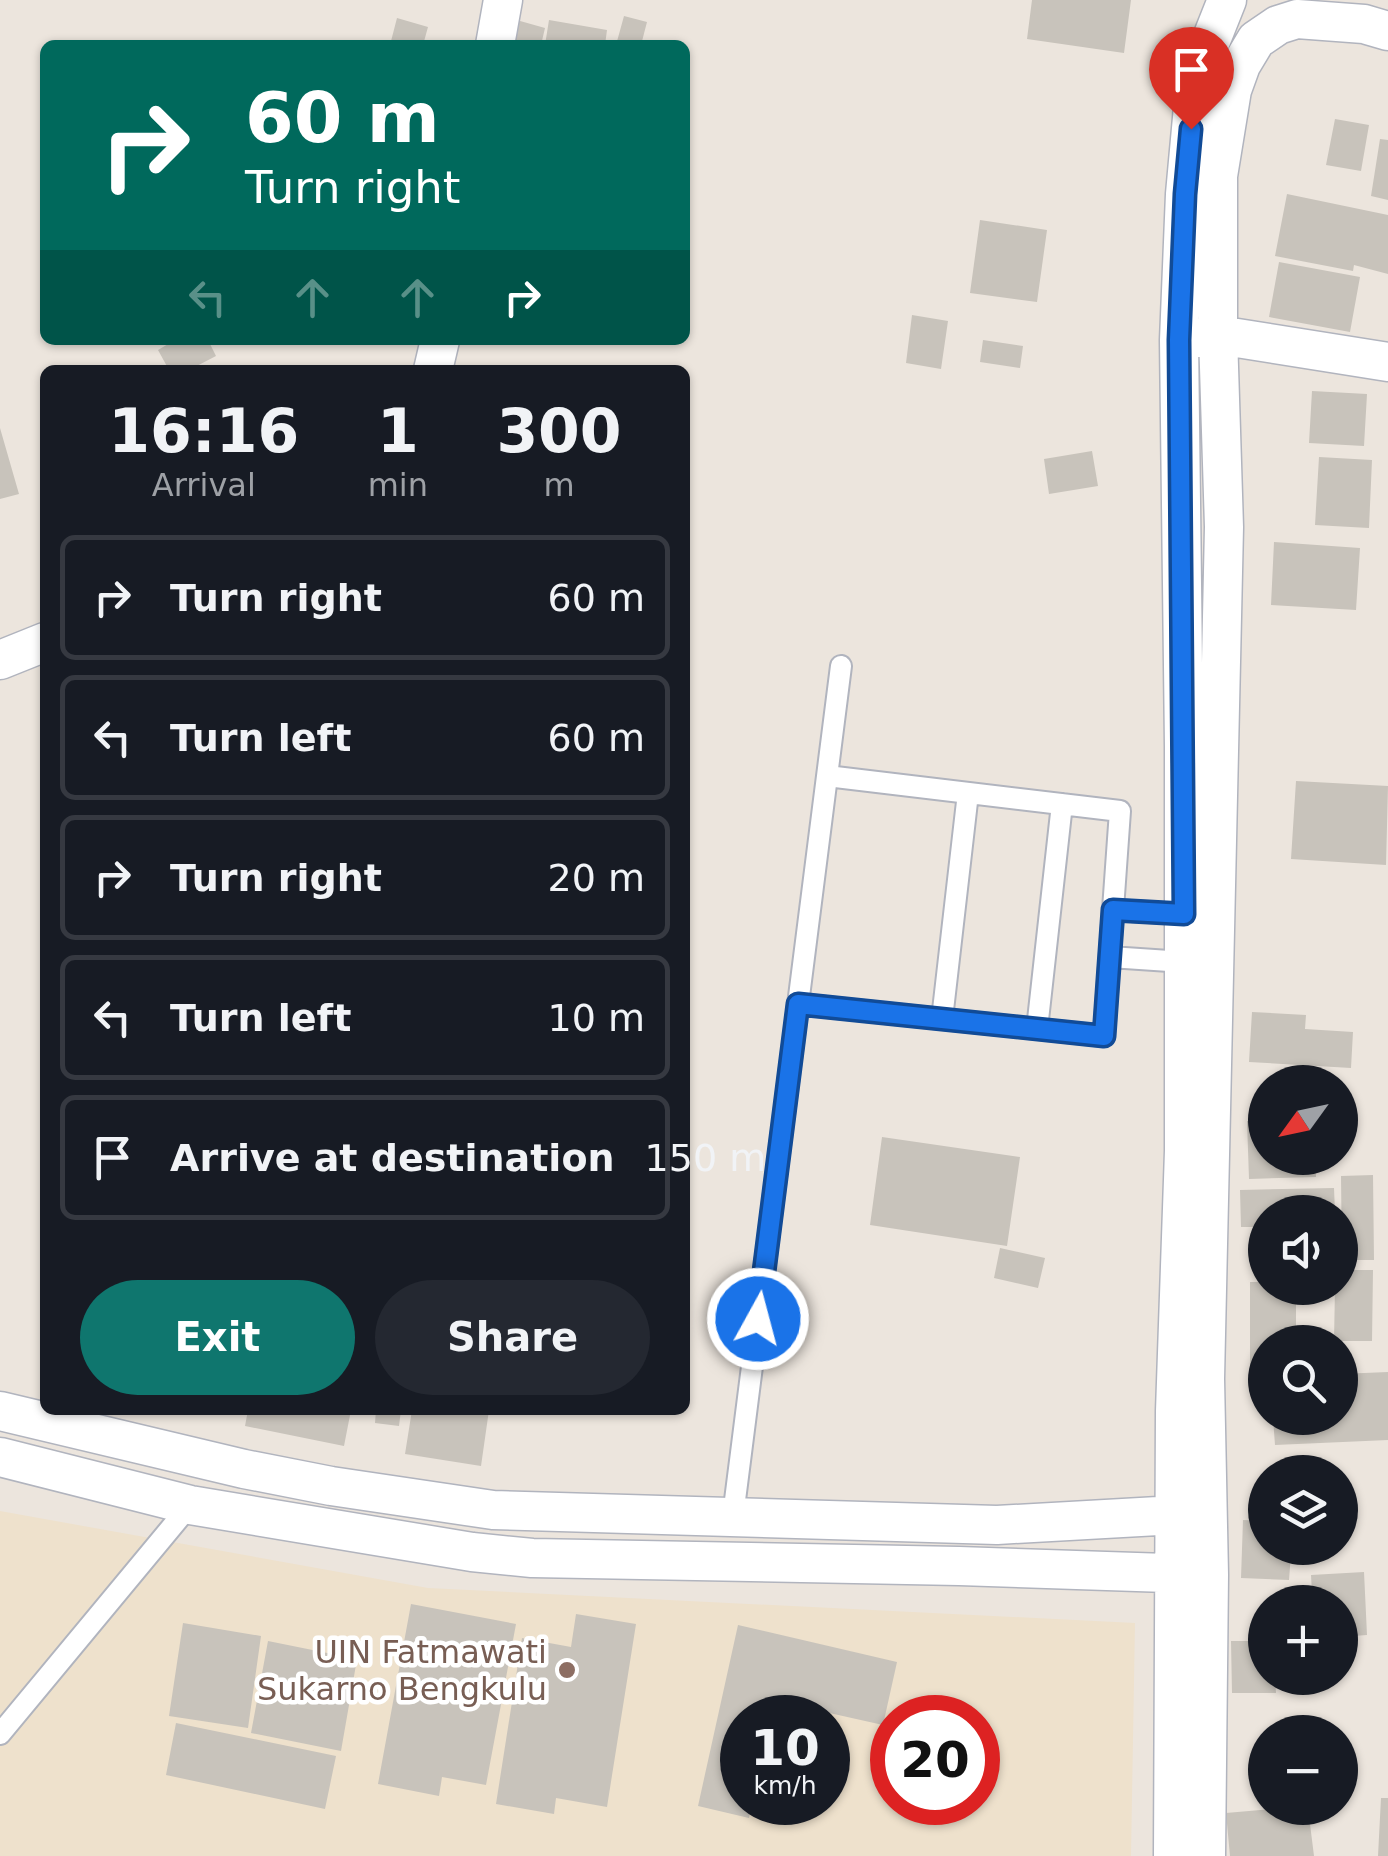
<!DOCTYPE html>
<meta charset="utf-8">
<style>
body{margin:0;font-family:"DejaVu Sans",sans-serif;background:#242831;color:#f1f3f6;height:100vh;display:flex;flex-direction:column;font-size:38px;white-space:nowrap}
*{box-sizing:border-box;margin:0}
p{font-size:32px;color:#9ea1a6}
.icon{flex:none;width:55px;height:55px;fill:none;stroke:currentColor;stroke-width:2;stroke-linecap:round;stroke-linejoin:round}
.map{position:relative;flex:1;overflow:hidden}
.side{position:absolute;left:40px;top:365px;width:650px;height:1050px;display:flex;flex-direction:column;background:#171b24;border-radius:15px;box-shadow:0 2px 8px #0004}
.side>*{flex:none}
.guide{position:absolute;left:40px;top:40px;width:650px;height:305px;border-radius:15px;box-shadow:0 2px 8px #0004;background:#00695c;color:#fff;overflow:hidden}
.needle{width:65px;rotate:237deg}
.tools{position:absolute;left:1248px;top:1065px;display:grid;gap:20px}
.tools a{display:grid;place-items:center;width:110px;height:110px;border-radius:50%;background:#171b24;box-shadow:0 2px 8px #0004;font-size:50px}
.speed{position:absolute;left:720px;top:1695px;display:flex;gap:20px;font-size:50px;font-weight:700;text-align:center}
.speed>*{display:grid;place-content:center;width:130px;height:130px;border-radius:50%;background:#171b24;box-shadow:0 2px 8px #0004;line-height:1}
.speed small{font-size:25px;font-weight:400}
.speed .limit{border:15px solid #d22;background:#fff;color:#111}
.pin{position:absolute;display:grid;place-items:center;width:85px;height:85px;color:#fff;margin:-102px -42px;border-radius:50% 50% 50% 0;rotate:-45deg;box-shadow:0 0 10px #0007}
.pin .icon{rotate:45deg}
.me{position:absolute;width:110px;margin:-55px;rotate:7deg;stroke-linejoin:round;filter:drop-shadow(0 0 8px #0008)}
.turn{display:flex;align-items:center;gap:35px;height:210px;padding:0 40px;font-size:45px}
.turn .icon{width:130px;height:130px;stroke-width:2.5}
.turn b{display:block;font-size:70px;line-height:85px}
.lanes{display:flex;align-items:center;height:95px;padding:0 40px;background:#0003;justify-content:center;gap:50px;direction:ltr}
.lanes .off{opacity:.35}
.eta{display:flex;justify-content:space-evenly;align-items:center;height:170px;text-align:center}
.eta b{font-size:60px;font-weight:700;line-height:70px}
.cta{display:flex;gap:20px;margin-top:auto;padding:20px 40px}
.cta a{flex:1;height:115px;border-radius:60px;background:#0f766e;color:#fff;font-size:40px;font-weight:700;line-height:115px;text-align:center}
.cta a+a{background:#242831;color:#f1f3f6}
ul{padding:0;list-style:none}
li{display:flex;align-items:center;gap:30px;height:125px;margin:0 20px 15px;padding:0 20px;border:5px solid #363941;border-radius:15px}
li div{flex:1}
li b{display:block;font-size:38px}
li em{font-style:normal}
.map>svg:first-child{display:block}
.education{fill:#eee1cc;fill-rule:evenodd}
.building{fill:#c8c3bb}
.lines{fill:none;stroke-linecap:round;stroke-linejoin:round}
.lane-casing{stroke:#b1b4be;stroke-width:24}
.street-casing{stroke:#b1b4be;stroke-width:41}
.lane{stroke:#fff;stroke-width:20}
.street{stroke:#fff;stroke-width:38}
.route-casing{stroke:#114b97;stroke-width:25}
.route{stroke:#1a73e8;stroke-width:18}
.education-dot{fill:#8d6e63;stroke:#fff;stroke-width:4}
.labels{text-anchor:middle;stroke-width:9;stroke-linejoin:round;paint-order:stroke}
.education-label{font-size:32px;fill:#785e54;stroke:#fff;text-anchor:end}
</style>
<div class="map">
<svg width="1388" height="1856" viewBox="0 0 1388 1856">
<rect width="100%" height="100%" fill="#ece5dd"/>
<path class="education" d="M0 1511 428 1588 1135 1623 1131 1856H0ZM742 1718H828V1802H742ZM892 1718H978V1802H892Z"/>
<path class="building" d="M1032 0H1131L1124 53 1027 39Z
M624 16 647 22 641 45H616Z
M397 18 428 27 423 45H390Z
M513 19 545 28 541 45H507Z
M549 20 607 30 605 45H545Z
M1335 119 1369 125 1361 171 1326 165Z
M1380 139 1388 140V200L1371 196Z
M1287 194 1388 215V274L1354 265 1353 271 1275 256Z
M980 220 1047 230 1037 302 970 293Z
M1279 262 1360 277 1350 332 1269 317Z
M912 315 948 321 941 369 906 363Z
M175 340H208L216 356 189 370H169L158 350Z
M983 340 1023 346 1020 368 980 362Z
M1312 391 1367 394 1364 446 1309 443Z
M0 428 19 494 0 499Z
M1092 451 1098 486 1049 494 1044 459Z
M1319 457 1372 460 1369 528 1315 525Z
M1274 542 1360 548 1356 610 1271 605Z
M1296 781 1388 786 1386 865 1291 859Z
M1252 1012 1306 1015 1305 1029 1353 1032 1351 1068 1249 1062Z
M1247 1121H1265V1158H1315L1316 1177 1249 1179Z
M882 1137 1020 1157 1007 1246 870 1225Z
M1373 1175 1374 1260H1342L1341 1176Z
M1334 1188 1335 1212H1265V1227H1241L1240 1190Z
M1000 1248 1045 1258 1038 1288 994 1278Z
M1340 1270H1373L1372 1341H1334L1335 1288H1340Z
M1250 1282H1265V1288H1296V1342H1265V1368H1250Z
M1388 1372V1440L1275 1445 1273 1418H1340V1374Z
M248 1410H351L344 1446 245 1426Z
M376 1410H401L399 1426 375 1423Z
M412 1410H489L481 1466 405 1454Z
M1243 1520 1265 1521V1548H1314V1555L1291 1553 1289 1580 1241 1578Z
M1364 1572 1367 1635 1340 1637V1602H1304L1303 1594 1312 1593 1311 1575Z
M411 1604 516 1624 486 1785 442 1777 439 1796 378 1784Z
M576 1614 636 1624 607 1807 556 1798 554 1814 496 1804 522 1638 571 1647Z
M183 1623 261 1636 248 1728 169 1716Z
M738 1625 897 1662 883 1725 825 1712 824 1718H742V1802H752L749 1818 698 1806Z
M268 1641 357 1659 341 1751 251 1733Z
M1231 1641H1265V1678H1275L1276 1693H1232Z
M176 1723 336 1756 325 1809 166 1775Z
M1381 1798H1388V1856H1378Z
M1283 1808H1308L1314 1856H1230L1226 1813Z"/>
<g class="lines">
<defs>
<path id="lane" d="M1113 910 1184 914
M1110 957 1184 962
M798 1004 1104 1036 1120 811 827 776
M942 1019 968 793
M1037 1029 1062 804
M733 1516 841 666
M0 1734 190 1505"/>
<path id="street" d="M495 45 503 0
M1197 338 1218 335 1388 362
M433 370 440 340
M0 660 45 642
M0 1411 244 1469 331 1486 493 1510 997 1525 1176 1515
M0 1457 190 1505 472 1552 532 1558 959 1566 1197 1574
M1173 1856 1175 1411 1184 1151V746L1179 340 1185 194 1194 96 1202 63 1227 0
M1206 1856 1209 1575 1205 1379 1224 527 1218 335V176L1232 90 1241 65 1256 40 1278 25 1297 19 1364 24 1388 31"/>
</defs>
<use href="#lane" class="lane-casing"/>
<use href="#street" class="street-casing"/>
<use href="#lane" class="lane"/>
<use href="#street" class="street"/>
</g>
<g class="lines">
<defs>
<path id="route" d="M758 1319 798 1004 1104 1036 1113 910 1184 914 1179 340 1185 194 1191 129"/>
</defs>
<use href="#route" class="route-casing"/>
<use href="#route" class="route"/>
</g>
<circle class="education-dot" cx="567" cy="1670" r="10"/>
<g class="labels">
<g class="education-label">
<text x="547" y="1663">UIN Fatmawati<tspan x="547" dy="37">Sukarno Bengkulu</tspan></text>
</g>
</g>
</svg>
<div class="tools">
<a><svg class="needle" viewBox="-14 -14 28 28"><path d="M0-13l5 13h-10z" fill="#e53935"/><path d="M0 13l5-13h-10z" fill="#9ea1a6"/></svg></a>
<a><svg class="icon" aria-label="sound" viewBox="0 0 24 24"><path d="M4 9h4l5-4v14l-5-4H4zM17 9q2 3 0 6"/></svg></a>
<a><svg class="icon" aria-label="search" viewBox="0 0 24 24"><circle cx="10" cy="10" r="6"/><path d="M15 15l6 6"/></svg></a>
<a><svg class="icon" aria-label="layers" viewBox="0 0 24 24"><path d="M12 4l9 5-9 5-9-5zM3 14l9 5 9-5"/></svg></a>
<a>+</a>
<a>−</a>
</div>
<div class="speed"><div>10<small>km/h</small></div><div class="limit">20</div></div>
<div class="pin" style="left:1191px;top:129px;background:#d93025"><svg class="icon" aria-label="arrive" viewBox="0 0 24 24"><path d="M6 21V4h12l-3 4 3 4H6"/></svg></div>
<svg class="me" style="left:758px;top:1319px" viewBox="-20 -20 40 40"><circle r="17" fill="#1a73e8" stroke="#fff" stroke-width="3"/><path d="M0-11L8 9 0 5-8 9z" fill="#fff"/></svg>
<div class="guide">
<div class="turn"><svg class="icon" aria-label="right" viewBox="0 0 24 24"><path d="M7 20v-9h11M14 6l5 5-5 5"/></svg><div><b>60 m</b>Turn right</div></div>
<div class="lanes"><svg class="icon off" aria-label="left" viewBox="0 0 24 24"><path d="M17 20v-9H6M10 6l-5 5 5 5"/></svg><svg class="icon off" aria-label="ahead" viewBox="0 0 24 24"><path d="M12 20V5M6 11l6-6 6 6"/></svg><svg class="icon off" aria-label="ahead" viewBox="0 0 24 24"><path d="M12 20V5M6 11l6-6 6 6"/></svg><svg class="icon" aria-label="right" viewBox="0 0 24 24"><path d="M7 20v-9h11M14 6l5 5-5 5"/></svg></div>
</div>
<section class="side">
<div class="eta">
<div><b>16:16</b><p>Arrival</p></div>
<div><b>1</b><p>min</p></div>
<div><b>300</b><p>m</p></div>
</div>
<ul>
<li><svg class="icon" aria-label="right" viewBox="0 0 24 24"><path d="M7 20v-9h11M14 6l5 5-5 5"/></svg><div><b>Turn right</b></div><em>60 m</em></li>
<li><svg class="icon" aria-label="left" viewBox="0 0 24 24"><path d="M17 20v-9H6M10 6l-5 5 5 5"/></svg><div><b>Turn left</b></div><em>60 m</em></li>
<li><svg class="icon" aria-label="right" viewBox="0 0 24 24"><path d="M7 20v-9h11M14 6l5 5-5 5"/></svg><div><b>Turn right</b></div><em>20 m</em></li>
<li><svg class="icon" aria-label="left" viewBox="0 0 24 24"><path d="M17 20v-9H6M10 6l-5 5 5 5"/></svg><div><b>Turn left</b></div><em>10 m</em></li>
<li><svg class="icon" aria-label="arrive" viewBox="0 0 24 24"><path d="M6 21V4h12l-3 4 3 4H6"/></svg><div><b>Arrive at destination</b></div><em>150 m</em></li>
</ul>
<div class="cta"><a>Exit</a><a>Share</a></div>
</section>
</div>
